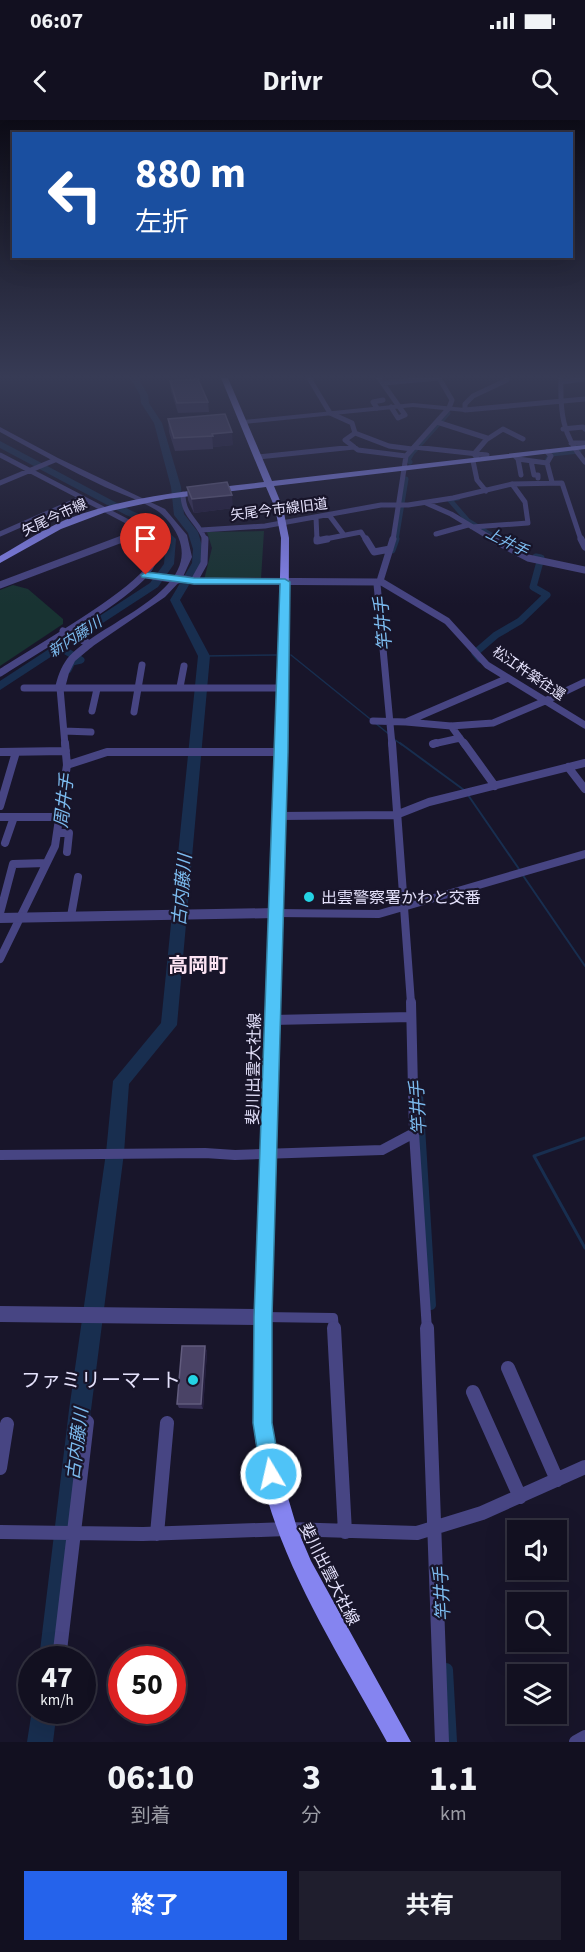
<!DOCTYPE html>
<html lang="ja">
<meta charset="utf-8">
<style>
body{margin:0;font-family:"Source Sans 3","Noto Sans JP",sans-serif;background:#1f1e2d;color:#f1f3f6;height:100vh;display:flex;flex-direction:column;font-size:22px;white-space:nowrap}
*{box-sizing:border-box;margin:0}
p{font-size:20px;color:#9c9da5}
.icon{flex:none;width:33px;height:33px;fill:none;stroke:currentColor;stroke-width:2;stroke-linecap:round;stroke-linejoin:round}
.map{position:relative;height:1622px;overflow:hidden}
.sheet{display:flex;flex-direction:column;background:#121020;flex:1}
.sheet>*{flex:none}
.banner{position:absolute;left:12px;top:12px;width:561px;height:126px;border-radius:0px;box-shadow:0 6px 24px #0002,0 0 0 2px #31303e;background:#1a4fa0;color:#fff;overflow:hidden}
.tools{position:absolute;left:507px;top:1400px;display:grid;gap:12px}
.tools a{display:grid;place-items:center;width:60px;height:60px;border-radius:0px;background:#121020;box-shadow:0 6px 24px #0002,0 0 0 2px #31303e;font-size:30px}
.speed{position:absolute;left:18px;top:1526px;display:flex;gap:12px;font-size:30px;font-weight:700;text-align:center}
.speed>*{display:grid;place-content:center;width:78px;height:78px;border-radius:50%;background:#121020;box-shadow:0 6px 24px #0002,0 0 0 2px #31303e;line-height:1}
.speed small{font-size:15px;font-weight:400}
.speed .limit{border:9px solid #d22;background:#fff;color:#111}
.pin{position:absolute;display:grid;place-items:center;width:51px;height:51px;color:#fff;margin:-62px -26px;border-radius:50% 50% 50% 0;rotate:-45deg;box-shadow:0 0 6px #0007}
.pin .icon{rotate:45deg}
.me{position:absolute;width:66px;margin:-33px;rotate:351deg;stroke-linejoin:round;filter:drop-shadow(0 0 4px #0008)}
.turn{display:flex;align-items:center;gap:21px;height:126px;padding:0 24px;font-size:27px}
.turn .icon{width:78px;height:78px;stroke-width:2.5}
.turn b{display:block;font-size:42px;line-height:51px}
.eta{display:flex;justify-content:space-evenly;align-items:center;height:102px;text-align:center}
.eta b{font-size:36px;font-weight:700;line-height:42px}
.action{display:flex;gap:12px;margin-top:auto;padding:12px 24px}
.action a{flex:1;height:69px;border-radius:0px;background:#2563eb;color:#fff;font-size:24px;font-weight:700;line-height:69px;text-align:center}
.action a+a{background:#1f1e2d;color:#f1f3f6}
.status{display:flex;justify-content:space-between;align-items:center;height:42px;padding:0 30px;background:#121020;direction:ltr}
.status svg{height:16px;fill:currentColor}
header{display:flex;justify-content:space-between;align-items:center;height:78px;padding:0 24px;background:#121020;font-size:27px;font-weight:700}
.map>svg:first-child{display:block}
.green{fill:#183332}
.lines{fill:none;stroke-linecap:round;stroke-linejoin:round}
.stream-far2{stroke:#182e4f;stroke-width:1.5}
.stream-far1{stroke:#182e4f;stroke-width:2}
.stream{stroke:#182e4f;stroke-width:3}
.canal-far3{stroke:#182e4f;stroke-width:5}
.canal-far2{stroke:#182e4f;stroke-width:7}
.canal-far1{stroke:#182e4f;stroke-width:10}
.canal{stroke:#182e4f;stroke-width:14}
.river{fill:#182e4f;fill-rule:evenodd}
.minor-far4{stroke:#474583;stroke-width:5}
.minor-far3{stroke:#474583;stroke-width:7}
.minor-far2{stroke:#474583;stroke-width:8}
.minor-far1{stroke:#474583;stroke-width:10}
.minor{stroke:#474583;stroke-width:14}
.tertiary{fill:#474583;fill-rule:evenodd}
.secondary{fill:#8584f0;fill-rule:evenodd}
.wall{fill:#373055}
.shaded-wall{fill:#231d3c}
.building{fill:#4a4366;stroke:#625c7e;stroke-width:1.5}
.route{fill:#4fc3f7;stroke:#337fa1;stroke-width:1.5}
.poi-dot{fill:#24d3e4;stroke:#18152a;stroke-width:2}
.labels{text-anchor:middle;stroke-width:4.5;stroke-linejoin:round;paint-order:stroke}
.far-street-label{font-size:14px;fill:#e4e1fb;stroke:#18152a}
.far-water-label{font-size:15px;font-style:italic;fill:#7cbbef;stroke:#18152a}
.poi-label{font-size:16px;fill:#e4e1fb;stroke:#18152a;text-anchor:start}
.street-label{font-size:16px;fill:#e4e1fb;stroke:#18152a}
.water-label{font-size:18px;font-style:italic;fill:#7cbbef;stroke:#18152a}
.quarter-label{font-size:20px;font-weight:bold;fill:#fce3f3;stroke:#18152a}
.near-poi-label{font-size:20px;fill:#e4e1fb;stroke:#18152a;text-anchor:end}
</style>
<div class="status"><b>06:07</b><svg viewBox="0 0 49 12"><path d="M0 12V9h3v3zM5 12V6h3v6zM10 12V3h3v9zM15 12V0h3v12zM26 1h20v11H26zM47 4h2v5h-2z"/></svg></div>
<header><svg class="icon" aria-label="back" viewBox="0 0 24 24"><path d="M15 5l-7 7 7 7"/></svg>Drivr<svg class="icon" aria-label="search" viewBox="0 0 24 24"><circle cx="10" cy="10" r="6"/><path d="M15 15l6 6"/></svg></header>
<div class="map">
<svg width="585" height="1622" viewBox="0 0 585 1622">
<rect width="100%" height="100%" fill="#18152a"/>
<path class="green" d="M264 411 261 459 204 460 212 428 207 412Z
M13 465 28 469 63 499V504L0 546V470Z"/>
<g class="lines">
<path class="stream-far2" d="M291 535 390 615
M204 536 276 535
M394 619 402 625"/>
<path class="stream-far1" d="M400 623 464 670
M468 675 519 749
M522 754 585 846"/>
<path class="stream" d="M585 1018 534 1036 585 1128"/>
<path class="canal-far3" d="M410 342 408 340 412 333 448 293
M546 343 551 334 579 331 577 327
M458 378 449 379 468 401 499 420
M396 420 406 359"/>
<path class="canal-far2" d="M392 430 396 419
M59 527 81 540 72 542 68 550
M480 539 475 533 496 515 520 501 547 475 533 467 541 438 536 437"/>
<path class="canal-far1" d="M418 974 431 1185"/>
<path class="canal" d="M446 1550 450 1622"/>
<path class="river" d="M130 258H138L148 275 149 283 162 303 181 367 184 394 198 412 203 429 202 443 180 480 210 536 177 905 129 964 124 1033 91 1290 63 1539H39L69 1290 106 1033 113 961 161 903 198 536 170 480 192 443 193 429 188 413 174 395 171 367 154 303 141 283 140 275Z
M0 321 132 391 156 401 176 419 174 444 158 467 0 570V561L150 463 164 444 166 420 149 405 126 395 0 328Z
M32 1590H57L53 1622H27Z"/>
<path class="minor-far4" d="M309 258 330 293 352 303 355 313 389 326 412 329
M379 258 405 295 398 298 391 287
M561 258C560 291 562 316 585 342
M507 260 473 276 465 284V290L585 279
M561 262 585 259
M383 263 439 258 452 280 449 288 406 336 393 420
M377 288 373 282 383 280
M437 302 487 318
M563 309 583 307 585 309
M355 313 345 320 358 330 406 336
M571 323H585
M414 327 487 335
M547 332 551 336 547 343 552 362
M0 335 138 407V413L118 420
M515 336 518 339 547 343
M258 337 354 327
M477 338 474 334 486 320 503 309 523 319
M518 339 521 355
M473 341 477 360 486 371
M531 341 534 355H538V358
M0 363 55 340
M183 374C183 397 199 401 205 420
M426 383 451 394 494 420
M329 395 344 415
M316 397 317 420
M138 407 149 420
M472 407 528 403 525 382 512 364
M201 410 265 406 381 385H408L453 378 512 364 562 363 581 420
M0 414 82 378
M436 414 468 405
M320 420 361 412 366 420"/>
<path class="minor-far3" d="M317 419V421L327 419
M366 419 374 432 390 429
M492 419 528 438 585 450
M581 419 585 427
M146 455 178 460
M180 458 194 461 379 462
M194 461 204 443 205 419
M380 461 377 464 392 625
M380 461 393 419
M380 461 447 501 487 545 585 605
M0 465 122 419
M63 511 90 524
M0 553C30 533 139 472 151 445 156 436 154 427 148 419
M180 567 184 546
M24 568H282
M60 568 65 625
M545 581 585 562
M92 591 97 569
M134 592 142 545
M373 601 406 602 508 558
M406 602 451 606 493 603 545 581
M451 606 465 625
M64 611 91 612
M433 624 460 618"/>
<path class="minor-far2" d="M392 623 411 883
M464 623 495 666
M433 624 436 623
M0 632 66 631
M67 645 107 632H282
M568 647 585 669
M0 686 16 632
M279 696 396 695 429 682 585 643
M0 697H59
M57 713H69L67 732
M5 723 14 697
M0 793 13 744 46 743
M275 793 379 794 585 734
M71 796 78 757
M0 839 55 726 67 645 65 623"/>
<path class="minor-far1" d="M411 882 414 1013 427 1210
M272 900 411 897
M0 1035 205 1033 235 1035 382 1030 414 1013
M263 1197 333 1198 334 1210"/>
<path class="minor" d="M334 1208 345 1412
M427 1208 442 1622
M508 1248 557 1360
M473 1272 520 1377
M0 1348 7 1304
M0 1412 143 1414 287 1409 417 1413 482 1393 585 1347
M157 1414 167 1303
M59 1539 87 1302
M576 1622 585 1617"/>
<path class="tertiary" d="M413 283 465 288 468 290 465 292 413 287 244 304 241 302 244 300Z
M0 307 58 338 165 389 187 415 192 437 182 459 165 477 93 526 75 541 69 553 65 568 60 571 55 568C57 558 61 547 67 539 95 505 191 476 181 426 179 414 169 400 159 392 145 382 121 374 105 367 69 350 35 331 0 312Z
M275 788 281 793 275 798 0 803V793Z
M0 1186 263 1189 269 1191 271 1197 269 1203 263 1205 0 1202Z"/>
<path class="secondary" d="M221 258H228L272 361 585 325V329L274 366 283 388 289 418 288 632 282 793 272 1197V1303L281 1354 297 1408 311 1441 411 1622H387C341 1537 282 1449 261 1354 251 1310 253 1268 254 1224 255 1162 257 1100 260 1038 267 831 276 625 281 418L275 388 266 367 166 379 106 392 61 409 0 443V436C21 424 42 410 65 400 128 375 197 370 264 362Z"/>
</g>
<path class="wall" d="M170 261 208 282 209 292 178 293 171 271Z
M225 294 233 325 213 327V329L175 331 169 312 168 299Z
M187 367 233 388 194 393 188 380Z
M205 1226 207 1232 203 1289 179 1288 177 1284Z"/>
<path class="shaded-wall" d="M232 312 233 325 213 327 212 314Z
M232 375 233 388 194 393 192 379Z
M205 1226 207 1232 203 1289 201 1284Z"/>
<path class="building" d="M198 259 208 282 177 283 170 261Z
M225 294 232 312 212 314 213 316 174 318 168 299Z
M227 362 232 375 192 379 187 367Z
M182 1226H205L201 1284H177Z"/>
<linearGradient id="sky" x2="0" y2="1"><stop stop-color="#0d0c17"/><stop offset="0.53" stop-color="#373b55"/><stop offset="1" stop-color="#373b55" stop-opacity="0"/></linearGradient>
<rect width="585" height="485" fill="url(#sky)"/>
<path class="route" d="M146 452 194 458 285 459 290 462 288 632 272 1197V1303L281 1354 278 1361 271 1364 264 1361 261 1354 253 1303 254 1197 280 464H194L142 457 141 455Z"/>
<g class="poi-dot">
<circle cx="309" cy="777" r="6"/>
<circle cx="193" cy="1260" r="6"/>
</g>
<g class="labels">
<g class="far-street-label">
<text transform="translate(279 389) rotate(-7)" y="5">矢尾今市線旧道</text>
<text transform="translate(54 397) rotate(-25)" y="5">矢尾今市線</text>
<text transform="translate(529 553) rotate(34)" y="5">松江杵築往還</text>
</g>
<g class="far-water-label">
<text transform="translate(507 422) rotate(27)" y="5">上井手</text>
<text transform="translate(75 517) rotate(-33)" y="5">新内藤川</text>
</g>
<g class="poi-label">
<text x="321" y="783">出雲警察署かわと交番</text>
</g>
<g class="street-label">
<text transform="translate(253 949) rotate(-89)" y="6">斐川出雲大社線</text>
<text transform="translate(330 1454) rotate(63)" y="6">斐川出雲大社線</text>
</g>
<g class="water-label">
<text transform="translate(383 504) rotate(-95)" y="6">竿井手</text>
<text transform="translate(64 681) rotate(-83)" y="6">周井手</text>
<text transform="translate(182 770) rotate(-85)" y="6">古内藤川</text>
<text transform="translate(418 988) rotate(-93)" y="6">竿井手</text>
<text transform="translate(77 1324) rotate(-83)" y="6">古内藤川</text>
<text transform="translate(442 1474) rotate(-93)" y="6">竿井手</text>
</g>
<g class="quarter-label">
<text x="198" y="852">高岡町</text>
</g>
<g class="near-poi-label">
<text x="181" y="1267">ファミリーマート</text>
</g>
</g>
</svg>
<div class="tools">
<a><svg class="icon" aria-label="sound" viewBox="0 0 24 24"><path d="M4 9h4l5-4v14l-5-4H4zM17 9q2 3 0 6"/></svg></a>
<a><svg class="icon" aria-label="search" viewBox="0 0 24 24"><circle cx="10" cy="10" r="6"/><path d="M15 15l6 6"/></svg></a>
<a><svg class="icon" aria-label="layers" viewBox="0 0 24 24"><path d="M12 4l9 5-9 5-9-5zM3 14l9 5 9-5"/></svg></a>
</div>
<div class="speed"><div>47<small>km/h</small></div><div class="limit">50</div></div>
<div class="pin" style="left:146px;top:455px;background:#d93025"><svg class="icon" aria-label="arrive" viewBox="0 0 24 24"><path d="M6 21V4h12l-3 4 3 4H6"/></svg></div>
<svg class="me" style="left:271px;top:1354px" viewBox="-20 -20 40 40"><circle r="17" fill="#4fc3f7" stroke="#fff" stroke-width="3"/><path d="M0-11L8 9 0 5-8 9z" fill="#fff"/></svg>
<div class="banner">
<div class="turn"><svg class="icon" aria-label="left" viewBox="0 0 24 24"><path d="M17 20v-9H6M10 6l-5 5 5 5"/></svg><div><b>880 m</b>左折</div></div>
</div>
</div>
<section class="sheet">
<div class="eta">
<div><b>06:10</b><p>到着</p></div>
<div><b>3</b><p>分</p></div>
<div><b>1.1</b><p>km</p></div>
</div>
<div class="action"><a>終了</a><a>共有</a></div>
</section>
